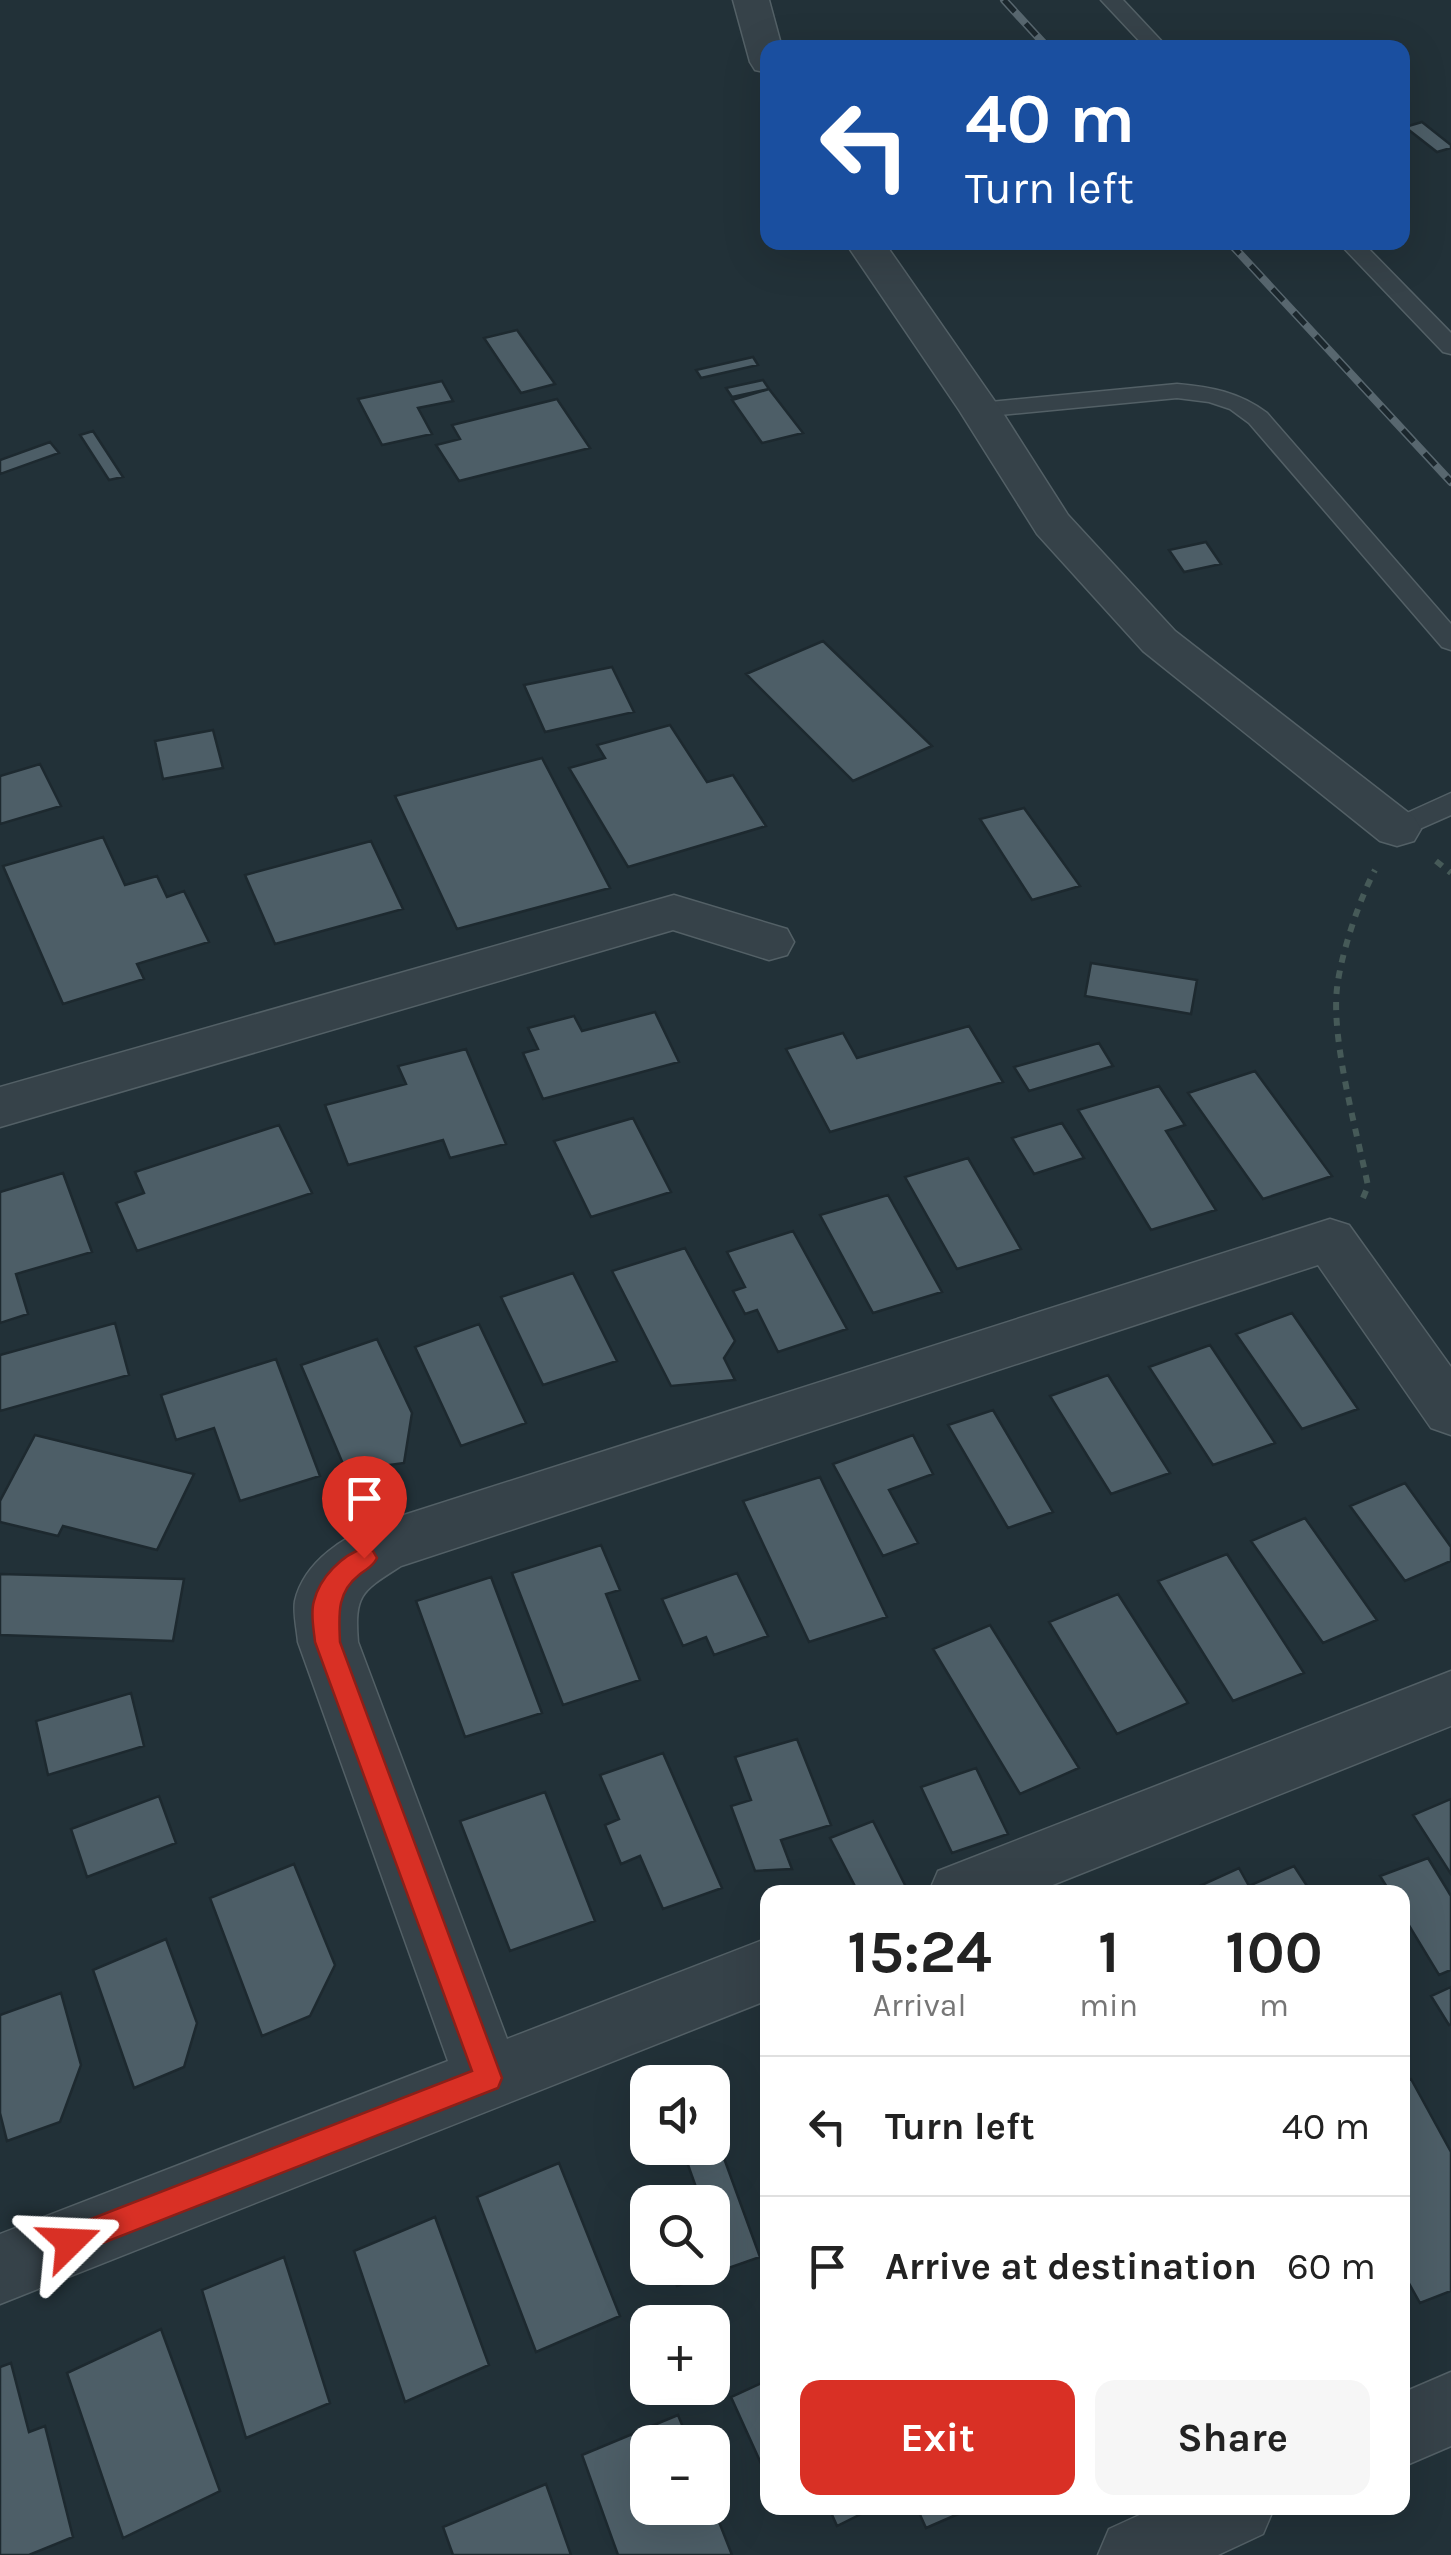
<!DOCTYPE html>
<meta charset="utf-8">
<style>
body{margin:0;font-family:Karla,sans-serif;background:#f6f6f6;color:#222;height:100vh;display:flex;flex-direction:column;font-size:38px;white-space:nowrap}
*{box-sizing:border-box;margin:0}
p{font-size:32px;color:#767676}
.icon{flex:none;width:55px;height:55px;fill:none;stroke:currentColor;stroke-width:2;stroke-linecap:round;stroke-linejoin:round}
.map{position:relative;flex:1;overflow:hidden}
.drawer{position:absolute;left:760px;top:1885px;width:650px;height:630px;display:flex;flex-direction:column;background:#fff;border-radius:20px;box-shadow:0 10px 40px #0002}
.drawer>*{flex:none}
.top-card{position:absolute;left:760px;top:40px;width:650px;height:210px;border-radius:20px;box-shadow:0 10px 40px #0002;background:#1a4fa0;color:#fff;overflow:hidden}
.controls{position:absolute;left:630px;top:2065px;display:grid;gap:20px}
.controls a{display:grid;place-items:center;width:100px;height:100px;border-radius:20px;background:#fff;box-shadow:0 10px 40px #0002;font-size:50px}
.pin{position:absolute;display:grid;place-items:center;width:85px;height:85px;color:#fff;margin:-102px -42px;border-radius:50% 50% 50% 0;rotate:-45deg;box-shadow:0 0 10px #0007}
.pin .icon{rotate:45deg}
.me{position:absolute;width:110px;margin:-55px;rotate:69deg;stroke-linejoin:round;filter:drop-shadow(0 0 8px #0008)}
.turn{display:flex;align-items:center;gap:35px;height:210px;padding:0 40px;font-size:45px}
.turn .icon{width:130px;height:130px;stroke-width:2.5}
.turn b{display:block;font-size:70px;line-height:85px}
.eta{display:flex;justify-content:space-evenly;align-items:center;height:170px;text-align:center}
.eta b{font-size:60px;font-weight:700;line-height:70px}
.primary-button{display:flex;gap:20px;margin-top:auto;padding:20px 40px}
.primary-button a{flex:1;height:115px;border-radius:20px;background:#d93025;color:#fff;font-size:40px;font-weight:700;line-height:115px;text-align:center}
.primary-button a+a{background:#f6f6f6;color:#222}
ul{padding:0;list-style:none}
li{display:flex;align-items:center;gap:30px;height:140px;padding:0 40px;border-top:2px solid #e0e0e0}
li div{flex:1}
li b{display:block;font-size:38px}
li em{font-style:normal}
.map>svg:first-child{display:block}
.building{fill:#4d5e67;stroke:#1d292f;stroke-width:2.5}
.lines{fill:none;stroke-linecap:round;stroke-linejoin:round}
.service-casing{stroke:#536066;stroke-width:3}
.minor-casing{stroke:#536066;stroke-width:3}
.path{stroke:#465a58;stroke-width:6;stroke-dasharray:8 8;stroke-linecap:butt}
.service{fill:#364249;fill-rule:evenodd}
.minor{fill:#364249;fill-rule:evenodd}
.rail-casing{stroke:#58676f;stroke-width:8}
.rail{stroke:#1b272d;stroke-width:5;stroke-dasharray:16;stroke-linecap:butt}
.route{fill:#d93025;stroke:#8d1f18;stroke-width:2.5}
</style>
<div class="map">
<svg width="1451" height="2555" viewBox="0 0 1451 2555">
<rect width="100%" height="100%" fill="#223138"/>
<path class="building" d="M1422 122 1451 145V148L1437 152 1405 127Z
M517 330 555 384 521 393 484 338Z
M753 357 758 365 701 378 696 370Z
M763 380 769 389 732 397 726 388Z
M442 381 453 401 418 408 432 434 382 445 358 399Z
M769 389 803 433 762 443 732 400Z
M557 399 590 448 459 481 436 445 460 439 452 425Z
M93 431 123 477 109 480 80 435Z
M50 442 59 453 0 474V460Z
M1206 542 1221 564 1184 572 1169 550Z
M823 641 932 746 853 781 746 674Z
M612 667 634 712 545 732 524 685Z
M670 725 707 782 733 775 766 826 628 867 569 768 605 758 597 745Z
M213 730 223 768 163 779 155 741Z
M542 758 610 888 457 929 395 796Z
M40 764 61 806 0 824V776Z
M1024 808 1080 886 1032 900 980 819Z
M103 837 125 885 157 876 167 897 184 891 209 942 137 964 144 979 63 1004 3 866Z
M371 841 403 909 275 944 245 875Z
M1091 963 1197 980 1191 1014 1085 996Z
M655 1012 679 1062 543 1099 523 1053 538 1049 528 1028 574 1016 582 1031Z
M969 1026 1003 1082 830 1132 786 1049 843 1033 857 1058Z
M1099 1043 1113 1066 1029 1091 1014 1067Z
M466 1049 506 1144 450 1158 443 1140 348 1165 325 1105 406 1084 398 1066Z
M1255 1071 1332 1176 1263 1199 1188 1093Z
M1159 1086 1185 1125 1166 1131 1216 1210 1151 1230 1078 1110Z
M633 1118 671 1192 591 1217 554 1141Z
M1062 1123 1084 1158 1034 1174 1012 1138Z
M279 1125 312 1193 137 1251 116 1203 144 1193 135 1172Z
M968 1158 1021 1249 957 1269 905 1177Z
M63 1173 92 1252 16 1274 28 1314 0 1323V1192Z
M888 1195 942 1292 873 1313 820 1215Z
M793 1231 847 1329 778 1352 757 1310 745 1314 733 1291 745 1287 727 1252Z
M685 1248 735 1341 724 1358 735 1380 671 1386 612 1271Z
M573 1273 617 1361 543 1385 501 1297Z
M1292 1313 1358 1409 1302 1429 1236 1334Z
M115 1323 129 1375 0 1411V1355Z
M479 1324 526 1423 461 1446 415 1347Z
M377 1339 412 1413 404 1463 346 1471 301 1365Z
M1210 1345 1275 1443 1213 1465 1149 1367Z
M276 1359 320 1476 240 1501 214 1428 176 1440 161 1395Z
M1108 1375 1170 1473 1111 1494 1050 1396Z
M993 1410 1053 1512 1008 1528 948 1425Z
M35 1435 194 1474 157 1550 63 1526 58 1536 0 1522V1501Z
M913 1435 933 1474 889 1490 918 1543 883 1556 833 1464Z
M820 1477 887 1617 809 1642 743 1501Z
M1405 1483 1451 1547V1561L1405 1581 1350 1506Z
M1305 1518 1377 1620 1323 1643 1251 1541Z
M601 1545 620 1590 606 1594 640 1680 563 1705 512 1573Z
M1227 1554 1304 1673 1233 1701 1158 1581Z
M737 1573 768 1636 714 1655 706 1637 683 1646 662 1599Z
M0 1574 184 1579 173 1641 0 1635Z
M491 1577 542 1713 465 1737 416 1601Z
M1118 1594 1188 1703 1117 1734 1049 1622Z
M990 1625 1079 1768 1020 1794 933 1649Z
M131 1693 144 1746 48 1775 36 1721Z
M797 1739 831 1825 781 1840 792 1869 755 1871 731 1806 751 1800 735 1757Z
M663 1753 722 1888 663 1909 640 1856 621 1864 605 1825 619 1819 600 1775Z
M976 1768 1008 1834 952 1853 921 1787Z
M545 1792 595 1921 510 1951 460 1821Z
M159 1796 176 1843 87 1877 71 1829Z
M1451 1799V1874L1413 1815Z
M873 1821 905 1885 886 1892H858L830 1838Z
M1428 1858 1451 1896V1970L1439 1975 1402 1914V1892H1390L1380 1876Z
M294 1864 335 1965 310 2016 262 2036 210 1898Z
M1294 1866 1311 1892H1198L1195 1888 1239 1868 1249 1886Z
M166 1939 197 2023 184 2067 134 2088 93 1970Z
M1451 1987V2024L1449 2025 1431 1996Z
M61 1993 81 2065 60 2122 7 2141 0 2113V2015Z
M1411 2079 1451 2152V2291L1420 2303 1402 2271V2083Z
M721 2150 760 2257 677 2286 671 2268H712V2202H662L697 2190 687 2162Z
M559 2163 620 2316 536 2352 477 2197Z
M435 2217 489 2365 405 2402 354 2251Z
M284 2257 330 2403 246 2438 202 2290Z
M161 2329 220 2491 123 2538 67 2373Z
M11 2363 29 2432 45 2426 73 2537 29 2555H0V2367Z
M768 2380V2479L731 2397Z
M678 2415 689 2442H648V2508H712V2504L732 2555H618L582 2455Z
M546 2484 571 2555H453L443 2527Z
M829 2508H868L869 2510 837 2526Z
M917 2508H972L926 2528Z"/>
<g class="lines">
<defs>
<path id="service" d="M1101 0H1123L1168 48H1146Z
M1338 242H1362L1451 333V354L1443 352Z
M1177 384C1211 387 1239 392 1267 413L1451 624V650L1442 647 1249 423 1230 409 1209 402 1177 398 980 417 968 410 980 403Z
M1451 793V815L1397 839 1387 836 1383 829 1387 822Z"/>
<path id="minor" d="M733 0H769L782 48H768V73L755 70 750 62Z
M845 242H884L1001 410 1068 515 1175 631 1414 817 1421 829 1414 841 1397 846 1380 841 1143 651 1037 534 959 410Z
M674 895 787 929 794 942 787 955 769 960 673 930 0 1127V1087Z
M1330 1219 1349 1225 1451 1367V1435L1431 1428 1318 1265 401 1566C362 1591 354 1594 358 1642L507 2039 768 1938V2000L0 2304V2234L448 2061 298 1642C297 1630 293 1613 295 1601 304 1561 346 1535 382 1522Z
M1451 1671V1726L1035 1892H929L938 1871Z
M1451 2372V2446L1402 2467V2393Z
M1155 2508H1274L1263 2534 1218 2555H1098L1109 2529Z"/>
</defs>
<use href="#service" class="service-casing"/>
<use href="#minor" class="minor-casing"/>
<path class="path" d="M1436 861 1451 873
M1363 1198 1368 1186C1357 1132 1331 1041 1337 988 1341 954 1359 900 1375 870"/>
<use href="#service" class="service"/>
<use href="#minor" class="minor"/>
<defs>
<path id="rail" d="M1004 0 1048 48
M1229 242 1451 482"/>
</defs>
<use href="#rail" class="rail-casing"/>
<use href="#rail" class="rail"/>
</g>
<path class="route" d="M364 1548 373 1551 377 1558C372 1568 367 1568 359 1575 336 1593 339 1616 340 1642L502 2078 498 2088 70 2256 60 2252 55 2242 60 2231 472 2071 315 1642C314 1630 310 1613 314 1601 320 1577 342 1555 364 1548Z"/>
</svg>
<div class="controls">
<a><svg class="icon" aria-label="sound" viewBox="0 0 24 24"><path d="M4 9h4l5-4v14l-5-4H4zM17 9q2 3 0 6"/></svg></a>
<a><svg class="icon" aria-label="search" viewBox="0 0 24 24"><circle cx="10" cy="10" r="6"/><path d="M15 15l6 6"/></svg></a>
<a>+</a>
<a>−</a>
</div>
<div class="pin" style="left:364px;top:1558px;background:#d93025"><svg class="icon" aria-label="arrive" viewBox="0 0 24 24"><path d="M6 21V4h12l-3 4 3 4H6"/></svg></div>
<svg class="me" style="left:70px;top:2242px" viewBox="-20 -20 40 40"><path d="M0-17L14 15 0 8-14 15z" fill="#d93025" stroke="#fff" stroke-width="4"/></svg>
<div class="top-card">
<div class="turn"><svg class="icon" aria-label="left" viewBox="0 0 24 24"><path d="M17 20v-9H6M10 6l-5 5 5 5"/></svg><div><b>40 m</b>Turn left</div></div>
</div>
<section class="drawer">
<div class="eta">
<div><b>15:24</b><p>Arrival</p></div>
<div><b>1</b><p>min</p></div>
<div><b>100</b><p>m</p></div>
</div>
<ul>
<li><svg class="icon" aria-label="left" viewBox="0 0 24 24"><path d="M17 20v-9H6M10 6l-5 5 5 5"/></svg><div><b>Turn left</b></div><em>40 m</em></li>
<li><svg class="icon" aria-label="arrive" viewBox="0 0 24 24"><path d="M6 21V4h12l-3 4 3 4H6"/></svg><div><b>Arrive at destination</b></div><em>60 m</em></li>
</ul>
<div class="primary-button"><a>Exit</a><a>Share</a></div>
</section>
</div>
